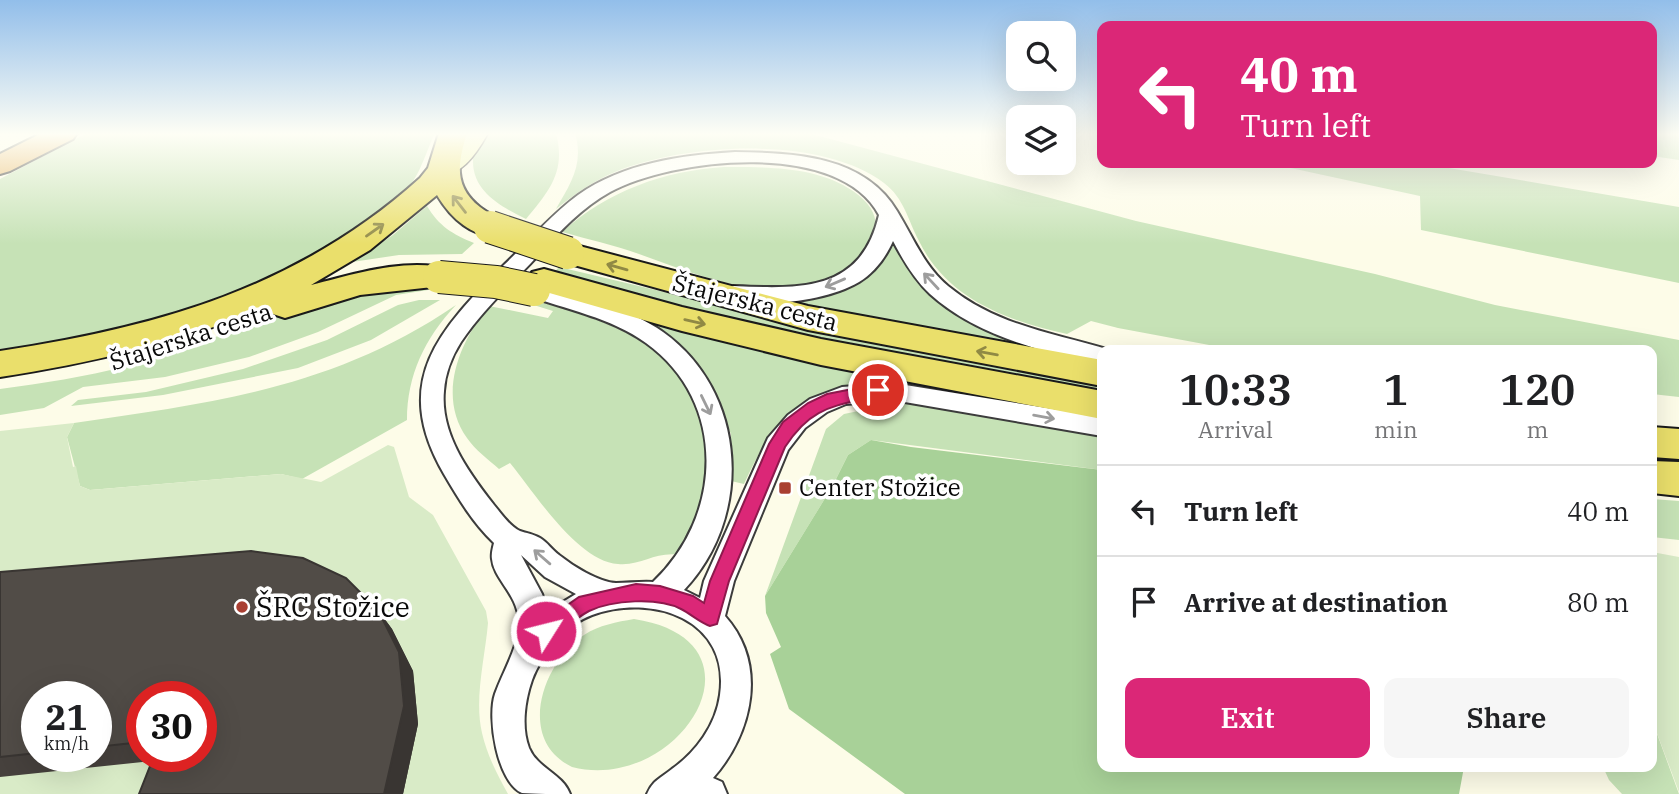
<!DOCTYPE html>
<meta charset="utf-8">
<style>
body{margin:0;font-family:"IBM Plex Serif",serif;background:#f6f6f6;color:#202124;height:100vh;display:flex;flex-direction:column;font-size:26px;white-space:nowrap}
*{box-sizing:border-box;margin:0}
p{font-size:23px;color:#757577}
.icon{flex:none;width:38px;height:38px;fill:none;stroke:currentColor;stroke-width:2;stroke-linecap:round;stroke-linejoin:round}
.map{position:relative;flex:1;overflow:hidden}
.details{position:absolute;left:1097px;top:345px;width:560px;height:427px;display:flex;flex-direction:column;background:#fff;border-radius:14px;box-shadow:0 7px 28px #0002}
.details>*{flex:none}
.banner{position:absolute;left:1097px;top:21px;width:560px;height:147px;border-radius:14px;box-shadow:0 7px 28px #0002;background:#db2777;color:#fff;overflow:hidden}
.fabs{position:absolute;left:1006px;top:21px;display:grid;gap:14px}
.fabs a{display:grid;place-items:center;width:70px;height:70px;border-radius:14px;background:#fff;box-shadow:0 7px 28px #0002;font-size:35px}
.speed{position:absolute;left:21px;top:681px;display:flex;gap:14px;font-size:35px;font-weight:700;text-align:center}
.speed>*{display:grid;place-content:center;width:91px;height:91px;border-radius:50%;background:#fff;box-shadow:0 7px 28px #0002;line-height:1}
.speed small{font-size:18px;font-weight:400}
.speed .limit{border:10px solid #d22;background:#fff;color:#111}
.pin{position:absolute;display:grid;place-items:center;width:60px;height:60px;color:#fff;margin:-30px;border:4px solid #fff;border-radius:50%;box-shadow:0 2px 7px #0007}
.me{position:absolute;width:77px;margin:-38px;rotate:54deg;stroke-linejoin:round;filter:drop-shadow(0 0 5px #0008)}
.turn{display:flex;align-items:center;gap:24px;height:147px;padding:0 28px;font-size:32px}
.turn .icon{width:91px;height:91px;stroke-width:2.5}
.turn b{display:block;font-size:49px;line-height:60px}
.eta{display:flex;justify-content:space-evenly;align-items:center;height:119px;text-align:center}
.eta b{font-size:42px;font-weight:600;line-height:49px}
.cta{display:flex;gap:14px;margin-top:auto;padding:14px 28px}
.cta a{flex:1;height:80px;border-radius:14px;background:#db2777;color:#fff;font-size:28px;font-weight:600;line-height:80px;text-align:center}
.cta a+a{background:#f6f6f6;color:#202124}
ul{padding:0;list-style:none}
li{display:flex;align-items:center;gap:21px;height:91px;padding:0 28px;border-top:2px solid #e0e0e0}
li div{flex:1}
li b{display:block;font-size:26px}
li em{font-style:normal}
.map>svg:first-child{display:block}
.green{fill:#c6e2b6}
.forest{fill:#a8d198}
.pitch{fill:#d9ebc7;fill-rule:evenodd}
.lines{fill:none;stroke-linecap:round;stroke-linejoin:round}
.street-casing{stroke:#3c3c3c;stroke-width:4}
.secondary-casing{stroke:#2b2b2b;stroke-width:3}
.primary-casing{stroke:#1a1a1a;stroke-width:4}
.highway-casing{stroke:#1a1a1a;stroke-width:4}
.street{fill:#fff;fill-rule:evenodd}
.secondary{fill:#f2f6aa;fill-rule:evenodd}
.primary{fill:#eadf6b;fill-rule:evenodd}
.highway{fill:#e4b15e;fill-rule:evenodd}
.primary-bridge-casing{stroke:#1a1a1a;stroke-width:34;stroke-linecap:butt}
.primary-bridge{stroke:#eadf6b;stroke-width:32}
.wall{fill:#46413d;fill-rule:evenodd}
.shaded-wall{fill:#393532}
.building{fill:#514c47;stroke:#393532;stroke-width:2}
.oneway{stroke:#908944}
.oneway2{stroke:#9d9d9d}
.route{fill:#db2777;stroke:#8e194d;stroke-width:2}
.poi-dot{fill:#a93f32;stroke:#fff;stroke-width:2.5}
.labels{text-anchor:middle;stroke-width:7;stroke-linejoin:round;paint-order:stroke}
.street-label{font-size:24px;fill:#090909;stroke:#fff}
.poi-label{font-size:24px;fill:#090909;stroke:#fff;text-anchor:start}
.near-poi-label{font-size:28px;fill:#090909;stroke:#fff;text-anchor:start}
</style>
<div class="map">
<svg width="1679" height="794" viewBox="0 0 1679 794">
<rect width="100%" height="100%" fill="#fdfce8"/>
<path class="green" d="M87 133H435C428 147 420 174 410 185 318 284 131 338 0 349V179Z
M481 133H556C566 171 550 190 526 219 502 207 472 192 473 160 473 151 478 141 481 133Z
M575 133H808L1136 221 1375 274 1495 305 1679 340V397L1652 394V350H1236L1118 328 1091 321 1067 334C1008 321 947 299 919 241 908 220 904 198 884 183 820 135 686 143 615 172 593 181 575 194 556 209 571 183 584 164 575 133Z
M1652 133H1679V160L1652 156Z
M1268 163H1419L1679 207V283L1421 230 1420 196Z
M724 167C766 167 817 166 853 191 912 231 843 282 799 288 743 295 690 272 639 254 614 245 587 239 562 232 608 191 663 171 724 167Z
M427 206C439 226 452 234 474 243L462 254 399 255 352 262 393 235Z
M894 242 909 267 1061 357 787 302 804 299Z
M559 267 836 333 1102 382V395C917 362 733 322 550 277Z
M430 286 428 290 396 295 318 332 249 357 165 377 83 387 44 408 0 415V389C43 383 85 377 126 366 204 345 277 310 356 293 380 288 406 288 430 286Z
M527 298C601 319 678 339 702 421 709 444 711 471 706 495 701 515 689 536 681 555 654 551 643 566 618 564 578 562 534 492 510 463L499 469C488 459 475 450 467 438 437 396 459 342 489 306L548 318 553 311 524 302Z
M419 300H440L371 340 298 368 163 395 71 406 78 400 146 392 243 369 327 340 398 305Z
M456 305C425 338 407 375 407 420L302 479 281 474 90 490 80 486 67 437 74 423C216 402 334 388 456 305Z
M639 320 872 375V382C798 392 774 418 744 484L731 481V434L708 382 689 354 669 337Z
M873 397 919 402 1102 436V470L871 440 848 455 832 487 765 596 826 429 844 414 873 408Z
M1652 499 1679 501V540L1652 537Z
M634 619C776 641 679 794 572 767 516 740 542 663 584 635 599 625 617 622 634 619Z
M1652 720 1679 794H1622L1609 780 1603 767 1652 766Z"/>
<path class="forest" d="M871 440 911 447 1102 470V766L1464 767 1459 794H905L789 709 770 654 781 647 766 613 765 596 832 487 848 455Z"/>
<path class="pitch" d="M74 423 67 437 73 467 76 466 80 486 90 490 281 474 321 482 388 445 394 447 409 497 433 515 486 611 488 623C485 658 474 699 482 733 487 755 497 774 508 794H0V431ZM37 696H96V756H37ZM142 696H201V756H142Z
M1652 552 1679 557V792L1652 720Z"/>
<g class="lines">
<defs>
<path id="street" d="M735 152C793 153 864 155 897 211 913 237 924 266 948 286 995 325 1053 333 1110 350H1102V364C1044 353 975 335 930 294 914 279 903 260 893 241 886 257 874 273 859 282 825 302 763 308 726 298L723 293 726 288 734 286C801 289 861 292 879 215 839 139 673 158 610 192 579 209 555 237 531 263 507 288 481 312 461 342 452 356 445 374 444 391 440 434 469 473 494 505 501 513 509 526 520 531 526 533 533 534 540 538 547 542 552 550 559 555 573 566 598 582 616 583 628 583 641 581 653 582 723 516 728 402 646 343 612 318 565 309 526 295L523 290 526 285 534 283C572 293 631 309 663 332 747 392 754 516 684 590L700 598 704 581 768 438 788 415 810 399 842 387 893 383 1102 417V436L893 400 846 404 827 412 805 428 788 450 734 581 725 616C768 664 753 733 713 778L722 782 727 794H647C653 780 661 778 672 769 696 752 716 725 720 695 731 619 652 593 592 615 565 625 542 654 532 680 525 700 521 727 529 748 538 769 562 773 570 794 557 794 534 794 522 793 497 782 487 717 495 694 503 671 519 647 519 622 518 594 494 580 492 559 491 554 493 547 494 543 473 523 458 498 444 474 390 381 439 330 505 264 529 241 551 215 578 195 623 163 682 155 735 152ZM521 555 545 577 576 594 548 611 542 594Z"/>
<path id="secondary" d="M462 133H488C477 153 459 181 433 175L430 169 457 143Z"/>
<path id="primary" d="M439 133H467C458 162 453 186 480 207 489 214 500 218 506 227L501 234C474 241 450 217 437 195L370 250 311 285C354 274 406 257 451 269L456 277 451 285 360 295 285 318 273 314 268 307C181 342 92 363 0 377V351C158 327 298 288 420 178L428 168Z
M568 243 808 306 1102 360V386L808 330 556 260 552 253 556 246Z
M544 269 682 307 821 339 1102 391V419L821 365 682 331 532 288 527 280 532 272Z
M1652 427 1679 429V459L1652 457Z
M1652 461 1679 462V496L1652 493Z"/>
<path id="highway" d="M42 133H77L73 139 10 171 0 174V154Z"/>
</defs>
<use href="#street" class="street-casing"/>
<use href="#secondary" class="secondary-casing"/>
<use href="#primary" class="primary-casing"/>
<use href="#highway" class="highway-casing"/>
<use href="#street" class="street"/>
<use href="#secondary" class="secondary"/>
<use href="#primary" class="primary"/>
<use href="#highway" class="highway"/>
<defs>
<path id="primary-bridge" d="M490 227 568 253
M439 277 496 282 534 290"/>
</defs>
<use href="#primary-bridge" class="primary-bridge-casing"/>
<use href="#primary-bridge" class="primary-bridge"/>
</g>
<path class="wall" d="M251 551 303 558 346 578 378 610 392 629 413 671 418 724 403 794H139L152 761 0 777V572ZM37 696H96V756H37ZM142 696H201V756H142Z"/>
<path class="shaded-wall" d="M378 610 392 629 413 671 418 724 403 794H384Z"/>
<path class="building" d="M251 551 303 558 346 578 378 610 399 652 404 706 384 794H139L154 756H201V696H142V742L96 747V696H37V753L0 757V572Z"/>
<defs><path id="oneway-shaft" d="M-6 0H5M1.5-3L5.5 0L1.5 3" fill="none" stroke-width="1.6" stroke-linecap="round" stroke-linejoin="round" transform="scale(1.75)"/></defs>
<g class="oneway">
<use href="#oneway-shaft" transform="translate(459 204) rotate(-128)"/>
<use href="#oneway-shaft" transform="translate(375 230) rotate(-35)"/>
<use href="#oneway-shaft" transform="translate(617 267) rotate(-164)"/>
<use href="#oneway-shaft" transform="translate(695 322) rotate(13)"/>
<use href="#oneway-shaft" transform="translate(987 353) rotate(-170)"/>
</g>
<g class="oneway2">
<use href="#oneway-shaft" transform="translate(931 281) rotate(-133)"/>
<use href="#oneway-shaft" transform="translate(835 283) rotate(157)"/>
<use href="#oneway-shaft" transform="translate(706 405) rotate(64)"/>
<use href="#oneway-shaft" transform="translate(1044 417) rotate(10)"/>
<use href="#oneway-shaft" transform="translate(542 557) rotate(-139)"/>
</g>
<linearGradient id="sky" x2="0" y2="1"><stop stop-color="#92beea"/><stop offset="0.55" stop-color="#fefef5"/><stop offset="1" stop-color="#fefef5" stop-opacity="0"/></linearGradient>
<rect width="1679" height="244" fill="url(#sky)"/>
<path class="route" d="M878 384 884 386 886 390 884 394C839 407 814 402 785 447L729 581 717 624 710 626C699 622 691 614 681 609 658 597 612 600 589 611 576 618 564 629 553 637L546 640 539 637 536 631 539 625 579 597 636 584 660 586 693 596 704 603 710 581 769 444 783 422 808 403 827 394Z"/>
<g class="poi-dot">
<rect x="778" y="481" width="14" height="14" rx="3.5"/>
<circle cx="242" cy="607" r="7"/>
</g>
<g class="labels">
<g class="street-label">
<text transform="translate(755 303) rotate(14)" y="8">Štajerska cesta</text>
<text transform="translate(191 337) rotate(-18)" y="8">Štajerska cesta</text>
</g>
<g class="poi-label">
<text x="799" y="496">Center Stožice</text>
</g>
<g class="near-poi-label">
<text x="256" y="617">ŠRC Stožice</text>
</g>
</g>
</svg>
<div class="fabs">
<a><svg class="icon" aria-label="search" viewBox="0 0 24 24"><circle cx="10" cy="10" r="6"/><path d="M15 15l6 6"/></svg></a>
<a><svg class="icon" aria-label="layers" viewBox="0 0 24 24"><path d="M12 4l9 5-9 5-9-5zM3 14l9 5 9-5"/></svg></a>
</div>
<div class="speed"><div>21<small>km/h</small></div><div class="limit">30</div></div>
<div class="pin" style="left:878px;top:390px;background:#d93025"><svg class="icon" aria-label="arrive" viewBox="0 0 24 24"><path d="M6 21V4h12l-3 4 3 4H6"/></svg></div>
<svg class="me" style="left:546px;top:631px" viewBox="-20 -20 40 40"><circle r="17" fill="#db2777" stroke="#fff" stroke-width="3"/><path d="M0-11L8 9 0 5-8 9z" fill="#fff"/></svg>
<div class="banner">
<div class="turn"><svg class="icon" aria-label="left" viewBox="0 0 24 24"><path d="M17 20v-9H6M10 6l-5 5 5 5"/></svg><div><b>40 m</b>Turn left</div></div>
</div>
<section class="details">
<div class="eta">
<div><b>10:33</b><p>Arrival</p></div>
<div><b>1</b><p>min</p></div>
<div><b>120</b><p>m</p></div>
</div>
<ul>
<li><svg class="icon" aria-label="left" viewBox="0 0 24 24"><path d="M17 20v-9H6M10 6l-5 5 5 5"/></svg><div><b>Turn left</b></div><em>40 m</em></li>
<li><svg class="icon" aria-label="arrive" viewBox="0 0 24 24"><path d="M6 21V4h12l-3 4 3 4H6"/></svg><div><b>Arrive at destination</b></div><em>80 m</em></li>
</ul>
<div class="cta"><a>Exit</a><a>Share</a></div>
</section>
</div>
